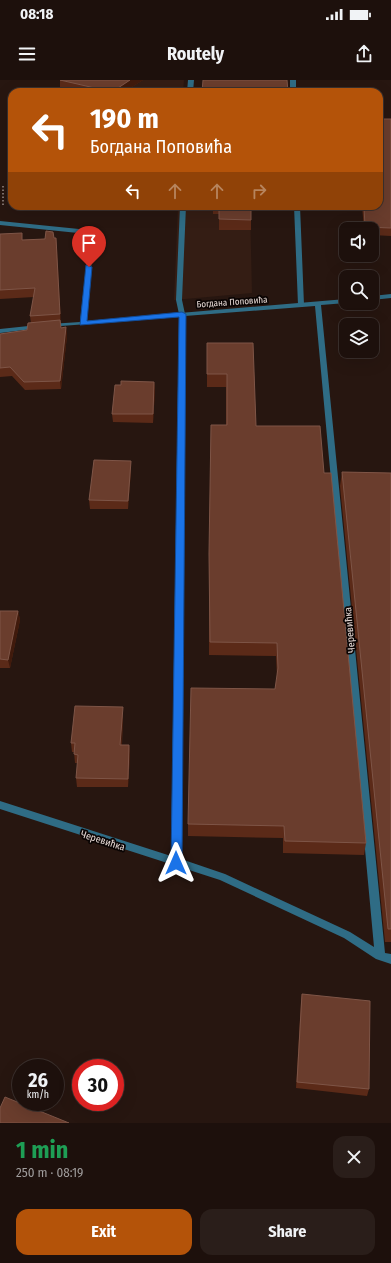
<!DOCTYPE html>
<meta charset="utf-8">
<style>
body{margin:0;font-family:"Fira Sans Condensed",sans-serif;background:#2a1e1a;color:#f1f3f6;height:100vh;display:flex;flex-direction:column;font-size:15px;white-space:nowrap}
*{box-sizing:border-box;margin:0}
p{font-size:13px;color:#a09d9d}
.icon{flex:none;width:22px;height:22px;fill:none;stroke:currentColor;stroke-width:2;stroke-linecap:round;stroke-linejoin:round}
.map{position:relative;height:1043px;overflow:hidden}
.panel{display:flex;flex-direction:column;background:#1d100c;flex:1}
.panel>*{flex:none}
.guide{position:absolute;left:8px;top:8px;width:375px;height:122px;border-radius:12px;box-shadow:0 4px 16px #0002,0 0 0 1px #3b302d;background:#b45309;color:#fff;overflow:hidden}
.fabs{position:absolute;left:339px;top:142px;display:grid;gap:8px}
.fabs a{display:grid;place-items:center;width:40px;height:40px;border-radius:8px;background:#1d100c;box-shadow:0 4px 16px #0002,0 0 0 1px #3b302d;font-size:20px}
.speed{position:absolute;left:12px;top:979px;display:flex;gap:8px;font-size:20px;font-weight:700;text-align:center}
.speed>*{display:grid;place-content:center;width:52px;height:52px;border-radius:50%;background:#1d100c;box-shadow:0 4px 16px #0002,0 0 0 1px #3b302d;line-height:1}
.speed small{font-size:10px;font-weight:400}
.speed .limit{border:6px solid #d22;background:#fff;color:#111}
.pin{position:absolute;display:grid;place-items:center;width:34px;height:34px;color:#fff;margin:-41px -17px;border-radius:50% 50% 50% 0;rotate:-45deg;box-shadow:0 0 4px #0007}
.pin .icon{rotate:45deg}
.me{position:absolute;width:44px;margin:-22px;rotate:0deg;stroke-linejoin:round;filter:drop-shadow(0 0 3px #0008)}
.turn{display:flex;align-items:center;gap:14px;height:84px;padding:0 16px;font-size:18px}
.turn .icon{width:52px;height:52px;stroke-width:2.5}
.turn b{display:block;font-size:28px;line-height:34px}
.lanes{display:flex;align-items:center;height:38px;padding:0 16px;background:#0003;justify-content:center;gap:20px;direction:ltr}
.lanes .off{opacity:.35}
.round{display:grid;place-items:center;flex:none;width:42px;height:42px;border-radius:12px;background:#2a1e1a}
.headline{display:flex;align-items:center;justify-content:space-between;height:68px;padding:0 16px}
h1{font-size:24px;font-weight:700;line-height:30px;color:#1e9e55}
.button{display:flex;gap:8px;margin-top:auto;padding:8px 16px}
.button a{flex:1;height:46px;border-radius:12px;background:#b45309;color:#fff;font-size:16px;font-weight:700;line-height:46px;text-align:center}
.button a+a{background:#2a1e1a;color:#f1f3f6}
.status{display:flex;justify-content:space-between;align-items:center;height:28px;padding:0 20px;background:#1d100c;direction:ltr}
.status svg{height:11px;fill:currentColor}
header{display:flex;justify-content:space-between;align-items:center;height:52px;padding:0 16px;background:#1d100c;font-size:18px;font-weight:700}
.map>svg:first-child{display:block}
.built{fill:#341d14}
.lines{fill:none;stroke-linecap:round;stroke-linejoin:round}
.path{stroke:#7f706b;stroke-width:2;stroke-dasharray:1.5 2;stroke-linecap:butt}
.service{fill:#2f6c85;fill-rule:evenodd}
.minor{fill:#2f6c85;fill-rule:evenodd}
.wall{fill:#5b2a18}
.shaded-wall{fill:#401a0c}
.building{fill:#6a3d2d;stroke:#7e5547}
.route{fill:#1a73e8;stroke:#114b97}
.labels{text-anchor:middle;stroke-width:3.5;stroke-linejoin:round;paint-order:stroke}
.far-street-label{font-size:9px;fill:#e6d9d5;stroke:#0a0403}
.street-label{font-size:10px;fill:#e6d9d5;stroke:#0a0403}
</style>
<div class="status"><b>08:18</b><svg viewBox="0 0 49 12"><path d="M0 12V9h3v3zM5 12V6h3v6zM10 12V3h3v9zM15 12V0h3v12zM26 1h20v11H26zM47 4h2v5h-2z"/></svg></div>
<header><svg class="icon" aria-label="menu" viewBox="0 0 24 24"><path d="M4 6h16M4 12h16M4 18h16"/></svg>Routely<svg class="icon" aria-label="share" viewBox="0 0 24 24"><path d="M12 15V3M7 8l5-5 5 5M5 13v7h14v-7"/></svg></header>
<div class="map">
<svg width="391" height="1043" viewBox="0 0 391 1043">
<rect width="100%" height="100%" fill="#271610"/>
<path class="built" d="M113 0H184L183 12H112Z
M178 126H250L252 213 174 220Z"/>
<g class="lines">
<path class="path" d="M3 106V127"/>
<path class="service" d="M290 0H296V12H290Z
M180 126H186L182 220 185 234 182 236 179 234 176 220Z
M294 126H300L304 225 301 227 298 225Z"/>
<path class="minor" d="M188 0H194L193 12H187Z
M0 141 79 149 94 158 86 241 346 219V223L321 225 385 873 391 874V884L376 879 344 858 220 800 0 729V721L171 776 179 237 48 247 47 246 50 244 80 242 89 160 78 153 0 145ZM315 226 374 867 350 852 225 794 181 779 185 236Z
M391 214V218L372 220V216Z
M38 245 41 247 40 248 0 253V249Z"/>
</g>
<path class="wall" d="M60 0H143L124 12H78L60 8Z
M391 39V156L372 155V149H364L362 126H379Z
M213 126H251V150H219V134H213Z
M0 154 23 160 56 158 61 248 66 247 67 256 61 309 25 310 12 296 0 297V254L27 250 31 243 30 236 34 217 0 219Z
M207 263H253L256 346 324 393 366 763 364 775 283 773V758L188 756V744L275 609 277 597 276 576 209 575V487L226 345V307H207Z
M154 302 155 310 153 343 113 342 112 334 121 305Z
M131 381V390L128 429H90L89 420Z
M342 392 391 393V862H385L340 406Z
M0 531H18L20 540 10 588H0Z
M123 636 122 665H129L130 674 128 707H77L76 698 78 683H75L74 672H72L71 663Z
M302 914 369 1009 367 1016 296 1008 301 921Z"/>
<path class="shaded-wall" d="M130 0H143L124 12H112Z
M56 158 57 167 61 242 60 234Z
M66 247 67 256 61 309 60 301Z
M154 302 155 310 153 343V334Z
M131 381V390L128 429V421Z
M18 531 20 540 10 588 8 580Z
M123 627V636L121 674 120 665Z
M129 665 130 674 128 707V699Z"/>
<path class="building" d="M60 0H130L112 12Z
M203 0H287L288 12H202Z
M379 39H391V148L365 147 364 126H379Z
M219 126H251V140L219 139Z
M46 151 53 152 54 158H56L60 234 30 236 35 208 0 210V154L22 153V160L45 159Z
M60 240 61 248 66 247 60 301 24 302 10 287 0 288V254L27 250 28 243Z
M207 263H253L256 346H320L324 393H331L366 763 285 761 284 746 188 744 191 608 275 609 278 588 277 563 210 562 209 474 211 345H227V294H207Z
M121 301 154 302 153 334H112L115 305H121Z
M94 380 131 381 128 421 89 420Z
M342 392 391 393V849H388Z
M0 531H18L8 580 0 579Z
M75 626 123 627 120 665H129L128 699 76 698 78 675 74 674 75 663H71Z
M302 914 370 921 369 1009 297 1002Z
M5 1017 69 1043H0V1028Z"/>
<path class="route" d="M86 185 92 187 87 241 182 232 186 234 182 783 180 787 176 788 172 787 171 783 179 237 80 245Z"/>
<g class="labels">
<g class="far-street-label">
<text transform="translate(232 222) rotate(-4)" y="3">Богдана Поповића</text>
</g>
<g class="street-label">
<text transform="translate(349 550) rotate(-95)" y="4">Черевићка</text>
<text transform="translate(103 760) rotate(18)" y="4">Черевићка</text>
</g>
</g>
</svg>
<div class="fabs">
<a><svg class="icon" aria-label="sound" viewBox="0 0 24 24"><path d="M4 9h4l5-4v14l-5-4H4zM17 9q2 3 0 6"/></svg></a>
<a><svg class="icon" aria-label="search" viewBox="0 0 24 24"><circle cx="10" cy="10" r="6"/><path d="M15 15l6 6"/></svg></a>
<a><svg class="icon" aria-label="layers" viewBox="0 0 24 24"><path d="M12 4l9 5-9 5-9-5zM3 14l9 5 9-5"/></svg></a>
</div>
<div class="speed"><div>26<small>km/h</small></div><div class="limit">30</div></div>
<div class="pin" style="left:89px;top:187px;background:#d93025"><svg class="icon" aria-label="arrive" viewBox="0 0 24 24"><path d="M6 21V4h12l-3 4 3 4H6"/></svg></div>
<svg class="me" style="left:176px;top:783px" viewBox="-20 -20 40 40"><path d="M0-17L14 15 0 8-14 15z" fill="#1a73e8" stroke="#fff" stroke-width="4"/></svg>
<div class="guide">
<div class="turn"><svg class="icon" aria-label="left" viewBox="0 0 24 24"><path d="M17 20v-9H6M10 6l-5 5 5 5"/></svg><div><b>190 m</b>Богдана Поповића</div></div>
<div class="lanes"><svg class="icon" aria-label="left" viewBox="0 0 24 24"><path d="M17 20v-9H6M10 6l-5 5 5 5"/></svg><svg class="icon off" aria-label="ahead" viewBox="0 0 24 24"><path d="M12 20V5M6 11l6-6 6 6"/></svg><svg class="icon off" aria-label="ahead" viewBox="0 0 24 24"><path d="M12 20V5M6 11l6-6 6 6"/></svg><svg class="icon off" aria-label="right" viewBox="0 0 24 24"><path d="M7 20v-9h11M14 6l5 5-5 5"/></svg></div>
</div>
</div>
<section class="panel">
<div class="headline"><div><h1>1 min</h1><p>250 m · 08:19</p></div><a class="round"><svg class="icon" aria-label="close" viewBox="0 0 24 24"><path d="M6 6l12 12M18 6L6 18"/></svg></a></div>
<div class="button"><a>Exit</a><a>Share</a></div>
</section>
